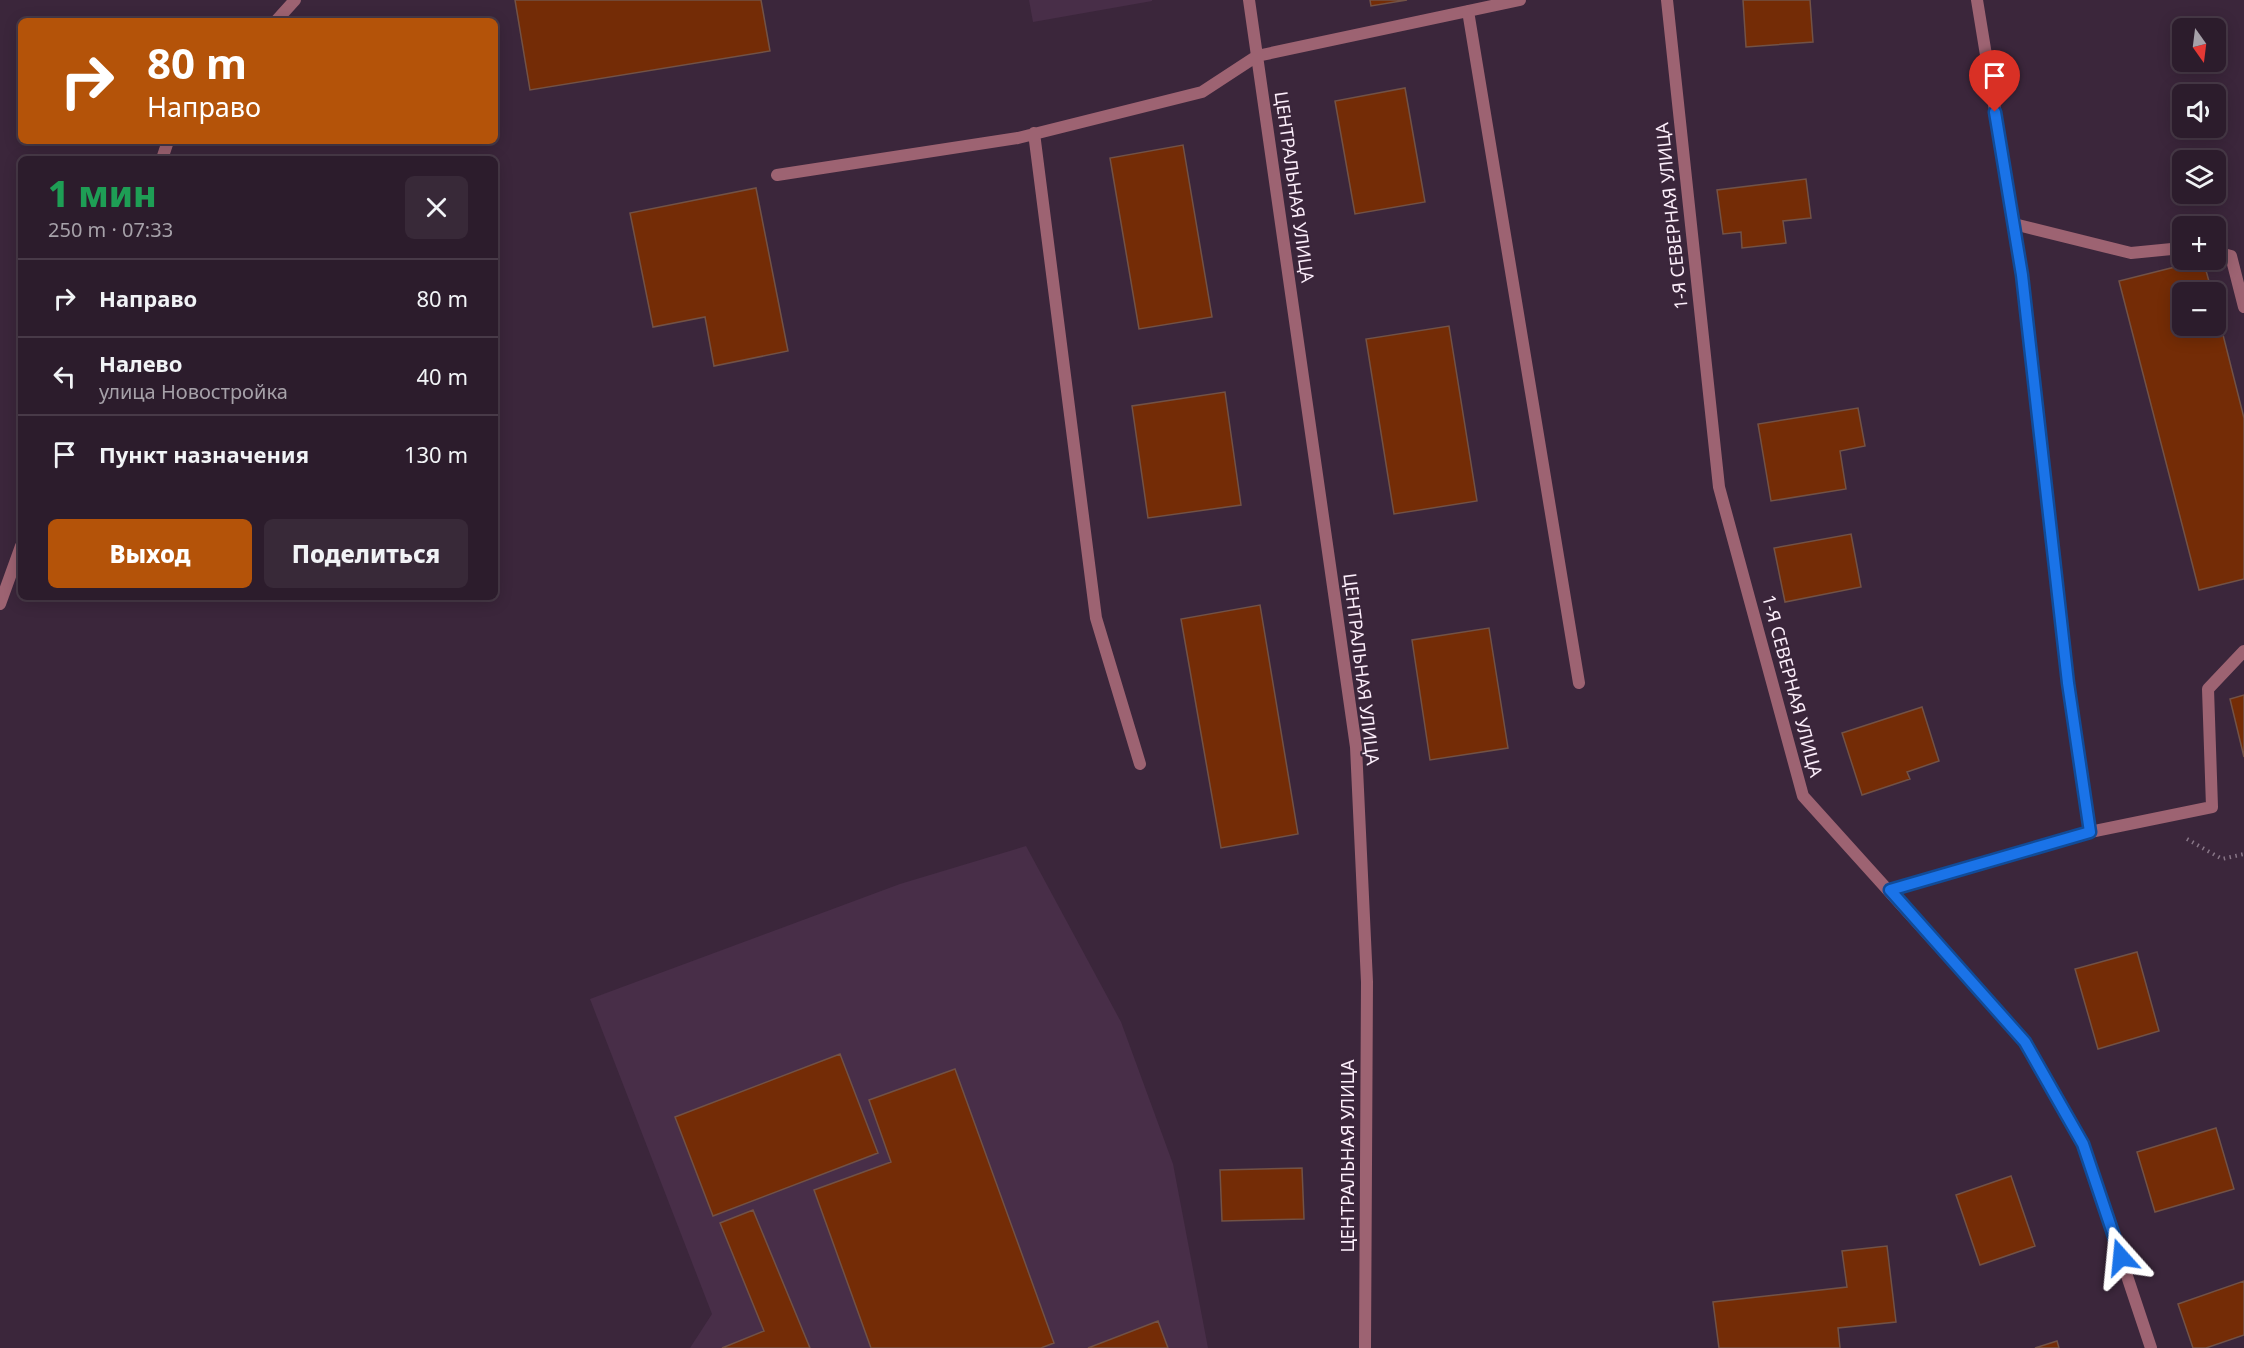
<!DOCTYPE html>
<html lang="ru">
<meta charset="utf-8">
<style>
body{margin:0;font-family:"Noto Sans",sans-serif;background:#382938;color:#f1f3f6;height:100vh;display:flex;flex-direction:column;font-size:22px;white-space:nowrap}
*{box-sizing:border-box;margin:0}
p{font-size:20px;color:#a6a1a9}
.icon{flex:none;width:33px;height:33px;fill:none;stroke:currentColor;stroke-width:2;stroke-linecap:round;stroke-linejoin:round}
.map{position:relative;flex:1;overflow:hidden}
.panel{position:absolute;left:18px;top:156px;width:480px;height:444px;display:flex;flex-direction:column;background:#2c1c2c;border-radius:9px;box-shadow:0 3px 15px #0003,0 0 0 2px #483a48}
.panel>*{flex:none}
.hud{position:absolute;left:18px;top:18px;width:480px;height:126px;border-radius:9px;box-shadow:0 3px 15px #0003,0 0 0 2px #483a48;background:#b45309;color:#fff;overflow:hidden}
.needle{width:39px;rotate:166deg}
.tools{position:absolute;left:2172px;top:18px;display:grid;gap:12px}
.tools a{display:grid;place-items:center;width:54px;height:54px;border-radius:9px;background:#2c1c2c;box-shadow:0 3px 15px #0003,0 0 0 2px #483a48;font-size:30px}
.pin{position:absolute;display:grid;place-items:center;width:51px;height:51px;color:#fff;margin:-62px -26px;border-radius:50% 50% 50% 0;rotate:-45deg;box-shadow:0 0 6px #0007}
.pin .icon{rotate:45deg}
.me{position:absolute;width:66px;margin:-33px;rotate:342deg;stroke-linejoin:round;filter:drop-shadow(0 0 4px #0008)}
.turn{display:flex;align-items:center;gap:21px;height:126px;padding:0 30px;font-size:27px}
.turn .icon{width:78px;height:78px;stroke-width:2.5}
.turn b{display:block;font-size:42px;line-height:51px}
.round{display:grid;place-items:center;flex:none;width:63px;height:63px;border-radius:9px;background:#382938}
.summary{display:flex;align-items:center;justify-content:space-between;height:102px;padding:0 30px}
h1{font-size:36px;font-weight:800;line-height:45px;color:#1e9e55}
.cta{display:flex;gap:12px;margin-top:auto;padding:12px 30px}
.cta a{flex:1;height:69px;border-radius:9px;background:#b45309;color:#fff;font-size:24px;font-weight:800;line-height:69px;text-align:center}
.cta a+a{background:#382938;color:#f1f3f6}
ul{padding:0;list-style:none}
li{display:flex;align-items:center;gap:18px;height:78px;padding:0 30px;border-top:2px solid #483a48}
li div{flex:1}
li b{display:block;font-size:22px}
li em{font-style:normal}
.map>svg:first-child{display:block}
.built{fill:#482e48}
.building{fill:#742c06;stroke:#725246;stroke-width:1.5}
.lines{fill:none;stroke-linecap:round;stroke-linejoin:round}
.path{stroke:#887687;stroke-width:4;stroke-dasharray:1.5 4.5;stroke-linecap:butt}
.street{stroke:#9d6372;stroke-width:12}
.route-casing{stroke:#114b97;stroke-width:15}
.route{stroke:#1a73e8;stroke-width:10}
.labels{text-anchor:middle;stroke-width:4.5;stroke-linejoin:round;paint-order:stroke}
.street-label{font-size:18px;fill:#fbedfa;stroke:#3b263b}
</style>
<div class="map">
<svg width="2244" height="1348" viewBox="0 0 2244 1348">
<rect width="100%" height="100%" fill="#3b263b"/>
<path class="built" d="M1029 0H1152V1L1033 22Z
M1026 846 1121 1022 1173 1164 1208 1348H690L712 1314 590 999 900 884Z"/>
<path class="building" d="M515 0H761L770 51 530 90Z
M1370 0H1407L1371 6Z
M1743 0H1810L1813 42 1746 47Z
M1405 88 1425 202 1355 214 1335 101Z
M1183 145 1212 317 1139 329 1110 158Z
M1806 179 1811 218 1783 221 1786 243 1742 248 1741 232 1723 234 1717 190Z
M756 188 788 351 714 366 705 317 653 327 630 213Z
M2203 260 2212 292H2182V326H2216V307L2244 418V579L2199 590 2119 281Z
M1449 326 1477 501 1394 514 1366 339Z
M1225 392 1241 505 1148 518 1132 406Z
M1858 408 1865 446 1840 451 1846 489 1771 501 1758 424Z
M1851 534 1861 587 1785 602 1774 548Z
M1260 605 1298 834 1221 848 1181 619Z
M1489 628 1508 748 1430 760 1412 640Z
M2244 695V757L2230 699Z
M1922 707 1939 761 1907 772 1910 779 1862 795 1842 733Z
M2137 952 2159 1031 2098 1049 2075 969Z
M840 1054 878 1153 713 1216 675 1117Z
M955 1069 1054 1343 1041 1348H871L814 1190 891 1162 869 1100Z
M2216 1128 2234 1189 2155 1212 2137 1152Z
M1302 1168 1304 1219 1222 1221 1220 1170Z
M2011 1176 2035 1246 1980 1265 1956 1195Z
M753 1210 810 1348H722L764 1331 720 1223Z
M1887 1246 1896 1322 1838 1328 1840 1348H1719L1713 1302 1847 1287 1842 1251Z
M2244 1281V1335L2206 1348H2193L2178 1304Z
M1158 1321 1168 1348H1088Z
M2057 1341 2059 1348H2035Z"/>
<g class="lines">
<path class="path" d="M2187 839 2222 859 2244 854"/>
<path class="street" d="M1249 0 1356 747 1367 982 1365 1348
M1667 0 1719 487 1803 796 2025 1042 2083 1144 2151 1348
M1977 0 2022 275 2068 683 2090 832
M1468 11 1579 683
M276 21 295 0
M1034 133 1096 618 1140 764
M162 159 168 141
M777 175 1018 138 1202 92 1257 56 1520 0
M2014 224 2131 253 2182 248
M2216 252 2231 256 2244 307
M0 604 21 546
M1890 890 2090 832 2212 807 2208 689 2244 651"/>
</g>
<g class="lines">
<defs>
<path id="route" d="M1995 112 2022 275 2068 683 2090 832 1890 890 2025 1042 2083 1144 2121 1257"/>
</defs>
<use href="#route" class="route-casing"/>
<use href="#route" class="route"/>
</g>
<g class="labels">
<g class="street-label">
<text transform="translate(1294 187) rotate(82)" y="6">ЦЕНТРАЛЬНАЯ УЛИЦА</text>
<text transform="translate(1672 216) rotate(-96)" y="6">1-Я СЕВЕРНАЯ УЛИЦА</text>
<text transform="translate(1361 669) rotate(83)" y="6">ЦЕНТРАЛЬНАЯ УЛИЦА</text>
<text transform="translate(1792 686) rotate(75)" y="6">1-Я СЕВЕРНАЯ УЛИЦА</text>
<text transform="translate(1348 1156) rotate(-90)" y="6">ЦЕНТРАЛЬНАЯ УЛИЦА</text>
</g>
</g>
</svg>
<div class="tools">
<a><svg class="needle" viewBox="-14 -14 28 28"><path d="M0-13l5 13h-10z" fill="#e53935"/><path d="M0 13l5-13h-10z" fill="#a6a1a9"/></svg></a>
<a><svg class="icon" aria-label="sound" viewBox="0 0 24 24"><path d="M4 9h4l5-4v14l-5-4H4zM17 9q2 3 0 6"/></svg></a>
<a><svg class="icon" aria-label="layers" viewBox="0 0 24 24"><path d="M12 4l9 5-9 5-9-5zM3 14l9 5 9-5"/></svg></a>
<a>+</a>
<a>−</a>
</div>
<div class="pin" style="left:1995px;top:112px;background:#d93025"><svg class="icon" aria-label="arrive" viewBox="0 0 24 24"><path d="M6 21V4h12l-3 4 3 4H6"/></svg></div>
<svg class="me" style="left:2121px;top:1257px" viewBox="-20 -20 40 40"><path d="M0-17L14 15 0 8-14 15z" fill="#1a73e8" stroke="#fff" stroke-width="4"/></svg>
<div class="hud">
<div class="turn"><svg class="icon" aria-label="right" viewBox="0 0 24 24"><path d="M7 20v-9h11M14 6l5 5-5 5"/></svg><div><b>80 m</b>Направо</div></div>
</div>
<section class="panel">
<div class="summary"><div><h1>1 мин</h1><p>250 m · 07:33</p></div><a class="round"><svg class="icon" aria-label="close" viewBox="0 0 24 24"><path d="M6 6l12 12M18 6L6 18"/></svg></a></div>
<ul>
<li><svg class="icon" aria-label="right" viewBox="0 0 24 24"><path d="M7 20v-9h11M14 6l5 5-5 5"/></svg><div><b>Направо</b></div><em>80 m</em></li>
<li><svg class="icon" aria-label="left" viewBox="0 0 24 24"><path d="M17 20v-9H6M10 6l-5 5 5 5"/></svg><div><b>Налево</b><p>улица Новостройка</p></div><em>40 m</em></li>
<li><svg class="icon" aria-label="arrive" viewBox="0 0 24 24"><path d="M6 21V4h12l-3 4 3 4H6"/></svg><div><b>Пункт назначения</b></div><em>130 m</em></li>
</ul>
<div class="cta"><a>Выход</a><a>Поделиться</a></div>
</section>
</div>
